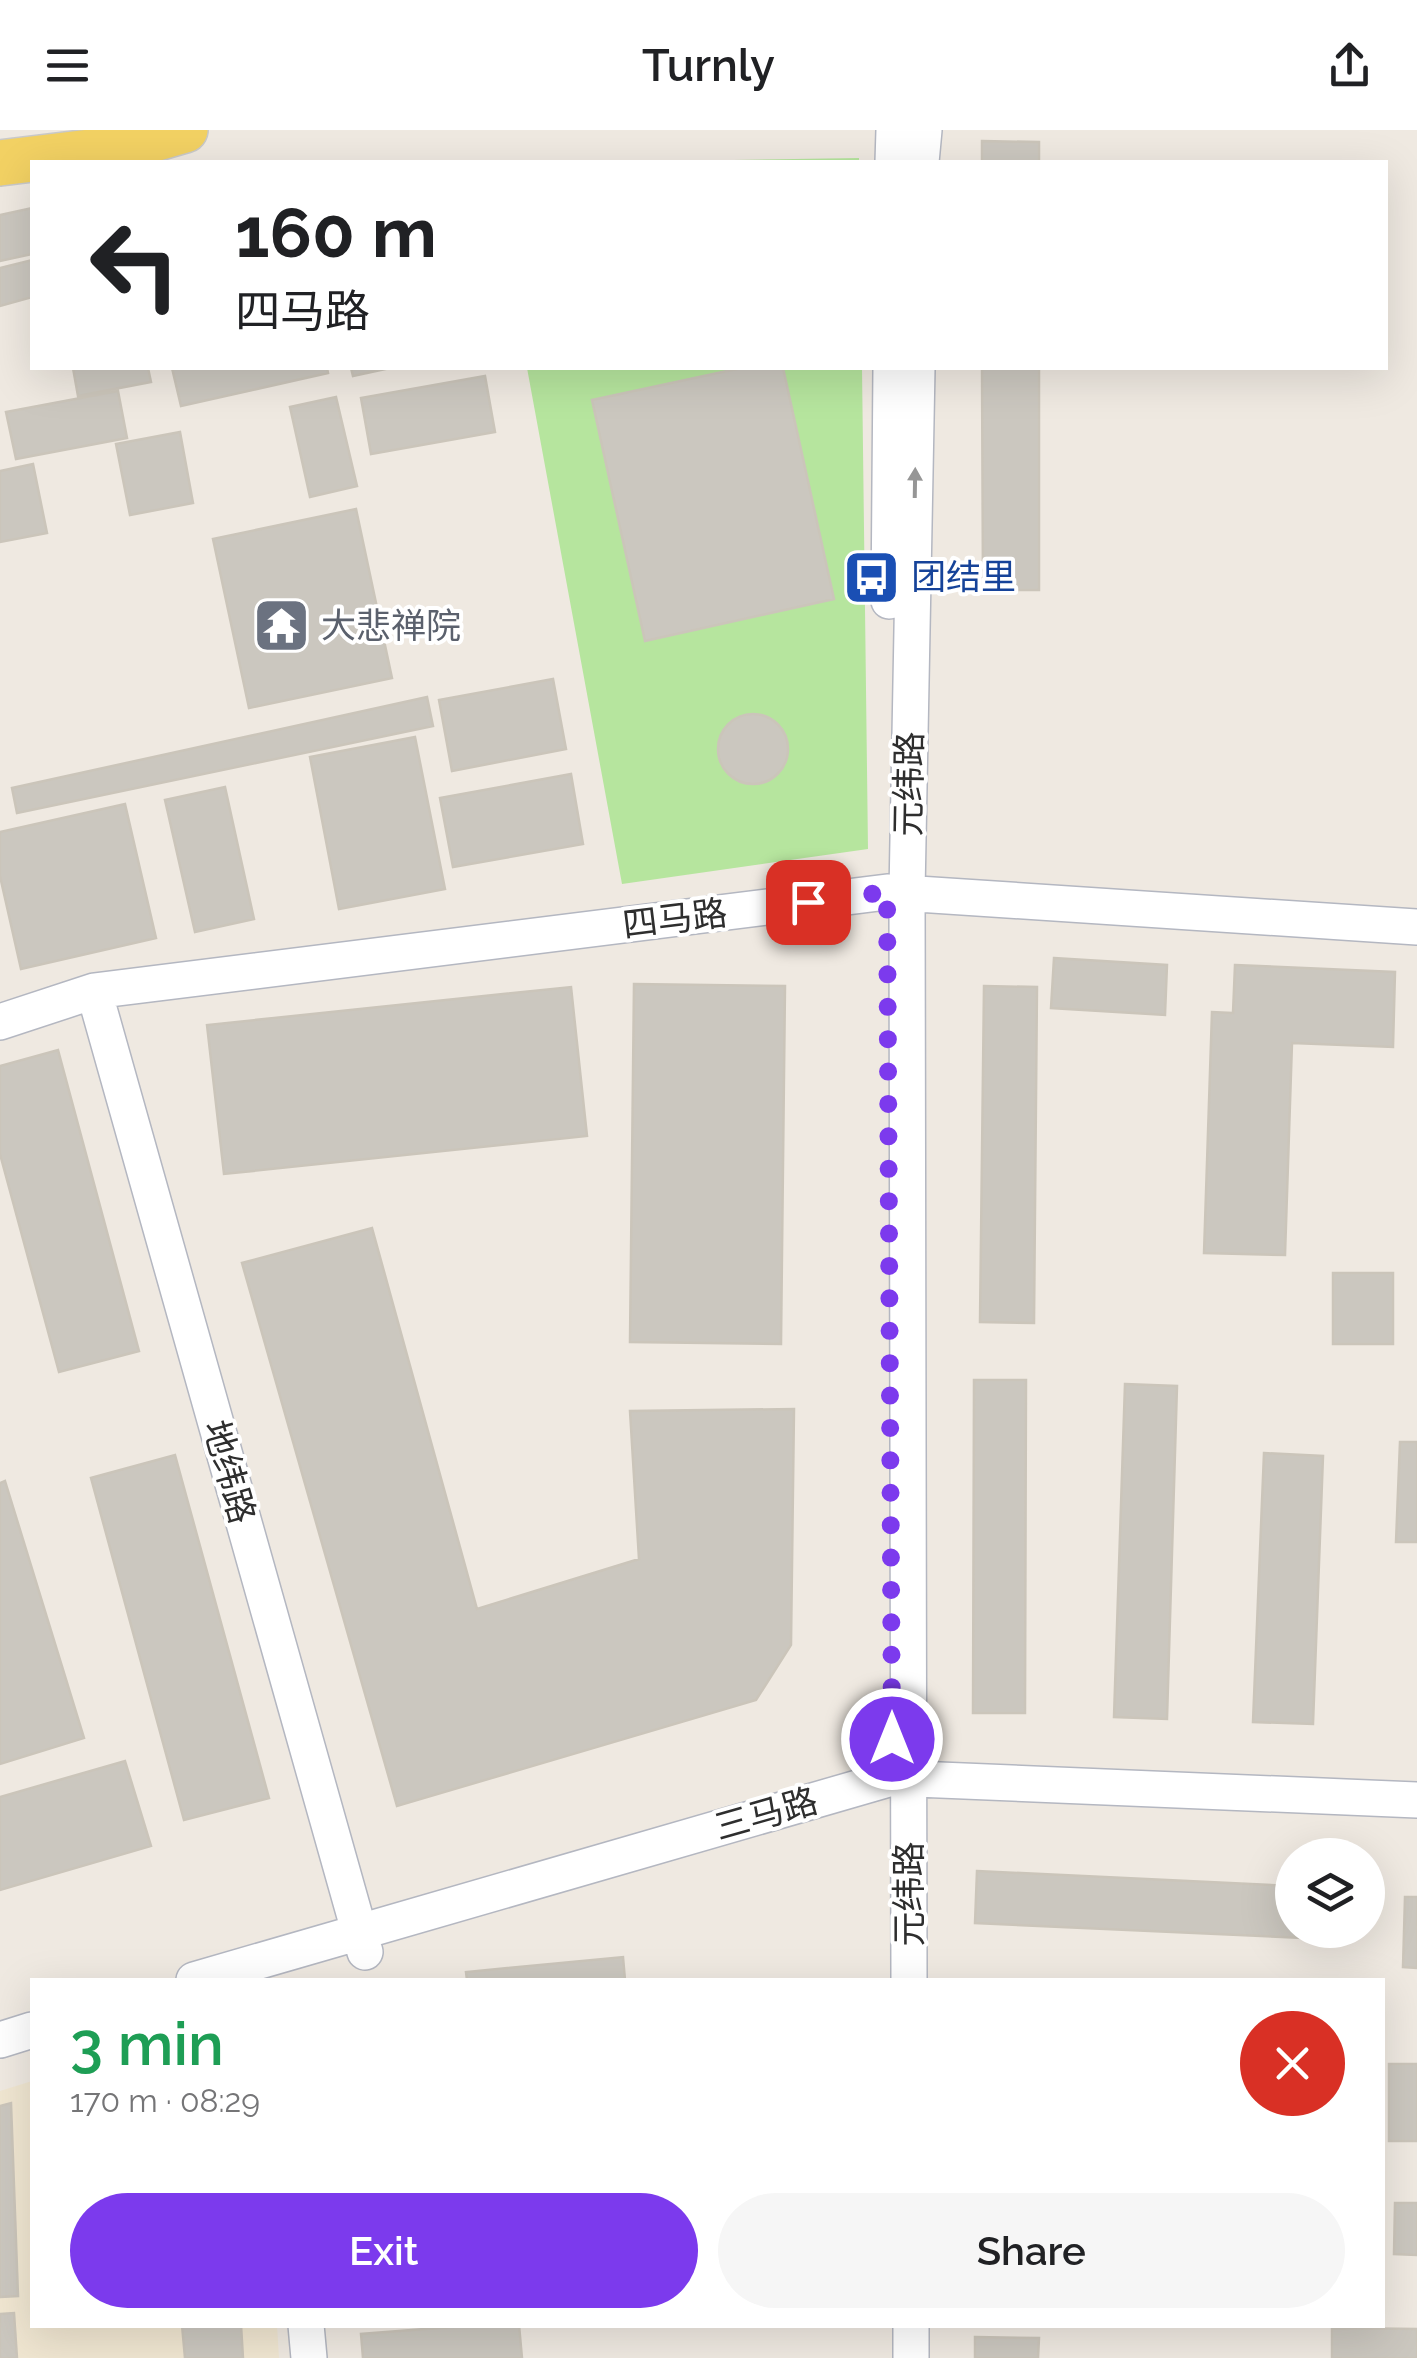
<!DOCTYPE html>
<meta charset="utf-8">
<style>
body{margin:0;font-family:Raleway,"Noto Sans SC",sans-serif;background:#f6f6f6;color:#202124;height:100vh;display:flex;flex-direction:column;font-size:38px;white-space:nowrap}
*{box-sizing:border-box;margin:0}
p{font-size:32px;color:#757577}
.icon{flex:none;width:55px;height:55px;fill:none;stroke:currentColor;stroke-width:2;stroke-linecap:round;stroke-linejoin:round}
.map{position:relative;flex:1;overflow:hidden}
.drawer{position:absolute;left:30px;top:1848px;width:1355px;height:350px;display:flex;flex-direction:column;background:#fff;border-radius:0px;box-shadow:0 10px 40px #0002}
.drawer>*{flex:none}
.banner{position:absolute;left:30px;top:30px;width:1358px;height:210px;border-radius:0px;box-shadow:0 10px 40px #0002;background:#fff;color:#202124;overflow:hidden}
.controls{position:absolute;left:1275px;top:1708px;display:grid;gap:20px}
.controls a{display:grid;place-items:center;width:110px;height:110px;border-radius:50%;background:#fff;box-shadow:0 10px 40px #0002;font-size:50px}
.pin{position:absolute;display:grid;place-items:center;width:85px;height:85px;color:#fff;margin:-42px;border-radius:20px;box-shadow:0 5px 15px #0006}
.me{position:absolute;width:110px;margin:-55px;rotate:0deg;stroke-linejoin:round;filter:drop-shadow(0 0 8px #0008)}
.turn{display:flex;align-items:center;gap:35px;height:210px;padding:0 40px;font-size:45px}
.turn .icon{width:130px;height:130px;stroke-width:2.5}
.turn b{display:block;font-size:70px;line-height:85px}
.round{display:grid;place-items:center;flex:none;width:105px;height:105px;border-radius:52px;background:#f6f6f6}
.headline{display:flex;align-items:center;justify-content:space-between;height:170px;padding:0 40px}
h1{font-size:60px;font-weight:600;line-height:75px;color:#1e9e55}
.button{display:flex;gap:20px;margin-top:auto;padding:20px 40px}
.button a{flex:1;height:115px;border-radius:60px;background:#7c3aed;color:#fff;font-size:40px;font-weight:600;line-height:115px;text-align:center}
.button a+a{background:#f6f6f6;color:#202124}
header{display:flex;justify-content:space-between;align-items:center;height:130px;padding:0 40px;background:#fff;font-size:45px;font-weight:600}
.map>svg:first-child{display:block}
.education{fill:#f0e6d1}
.green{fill:#b6e59e}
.building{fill:#cbc7bf;stroke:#cbc5ba;stroke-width:2.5}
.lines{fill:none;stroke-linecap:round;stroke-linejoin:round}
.minor-casing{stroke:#b4b7c1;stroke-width:38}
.major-casing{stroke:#c9c9c9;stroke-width:48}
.minor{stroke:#fff;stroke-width:35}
.major{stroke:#f2d163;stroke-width:45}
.oneway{fill:#969696}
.route{stroke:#7c3aed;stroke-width:18;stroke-dasharray:0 32.4}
.labels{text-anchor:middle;stroke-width:8;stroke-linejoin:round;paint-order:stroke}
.transit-label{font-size:35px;fill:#164399;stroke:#fff;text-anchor:start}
.worship-label{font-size:35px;fill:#5b616d;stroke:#fff;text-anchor:start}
.street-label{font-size:35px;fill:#2e2e2e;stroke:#fff}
</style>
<header><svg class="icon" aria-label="menu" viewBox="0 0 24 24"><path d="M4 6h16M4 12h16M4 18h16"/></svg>Turnly<svg class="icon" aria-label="share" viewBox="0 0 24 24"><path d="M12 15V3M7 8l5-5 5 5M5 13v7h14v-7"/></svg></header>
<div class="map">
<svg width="1417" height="2228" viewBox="0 0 1417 2228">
<rect width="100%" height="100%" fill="#efe9e1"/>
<path class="education" d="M32 1951V2195H277L279 2228H0V1961Z"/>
<path class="green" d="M859 28V32H611Z
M527 238H862L868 719 622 754Z"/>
<path class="building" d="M982 11 1039 12V32H982Z
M32 78V124L0 131V85Z
M32 130V167L0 176V138Z
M73 238H148L151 252 78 266Z
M172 238H327L328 243 181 276Z
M351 238H390L353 246Z
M741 238H783L834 469 645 511 592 270Z
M982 238H1039V460H983Z
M485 246 495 302 371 324 361 268Z
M118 261 127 308 16 329 6 282Z
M336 267 357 356 310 367 290 277Z
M180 302 193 373 130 385 116 314Z
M33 334 47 403 0 412V341Z
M356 379 392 548 249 578 213 409Z
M553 549 566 619 452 641 439 570Z
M427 567 433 596 17 683 12 658Z
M718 619a35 35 0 1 1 70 0a35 35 0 1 1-70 0Z
M415 607 445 759 339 779 310 627Z
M571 644 583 714 453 737 440 668Z
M225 657 254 789 195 802 165 670Z
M125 674 156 808 21 839 0 746V702Z
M1054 828 1167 835 1165 885 1051 878Z
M1235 835 1395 842 1393 917 1292 913 1285 1125 1204 1123 1212 882 1233 883Z
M634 854 785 856 781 1214 630 1212Z
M984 856 1037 857 1034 1193 980 1192Z
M571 857 587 1006 224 1044 207 895Z
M58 920 139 1221 59 1242 0 1024V936Z
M372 1098 477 1479 639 1429 630 1281 794 1279 791 1515 756 1570 397 1676 242 1133Z
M1333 1143H1393V1214H1333Z
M974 1250H1026L1025 1583H973Z
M1125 1254 1177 1256 1167 1589 1114 1587Z
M1400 1312H1417V1412H1396Z
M1264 1323 1323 1326 1313 1594 1253 1592Z
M175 1325 269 1668 184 1690 91 1348Z
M5 1351 84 1608 0 1634V1353Z
M125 1631 151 1716 0 1760V1667Z
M977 1741 1292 1756V1800H1346V1810L975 1793Z
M1405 1767H1417V1838L1403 1837Z
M623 1827 625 1850H467L466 1842Z
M1389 1934H1417V2011H1389Z
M11 1973 18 2166 0 2167V1976Z
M1395 2073H1417V2125L1394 2124Z
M14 2183 17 2228H0V2184Z
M182 2195H241L243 2228H185Z
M476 2195H519L522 2228H363L361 2204Z
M1332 2198 1417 2199V2228H1332Z
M975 2207 1039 2208 1038 2228H975Z"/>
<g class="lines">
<defs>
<path id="minor" d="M893 32 894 0
M921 32 924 0
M889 471 891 238
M94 861 365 1822
M0 892 94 861 887 762 1417 797
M194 1850 892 1648 1417 1670
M909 1850 907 762 917 238
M0 1910 32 1900
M306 2195 309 2228
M911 2195V2228"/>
<path id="major" d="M0 33 123 18 185 0"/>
</defs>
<use href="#minor" class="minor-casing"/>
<use href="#major" class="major-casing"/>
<use href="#minor" class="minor"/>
<use href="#major" class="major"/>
</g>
<defs><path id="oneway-solid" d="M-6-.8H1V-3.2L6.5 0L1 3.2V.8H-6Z" transform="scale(2.5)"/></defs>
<use class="oneway" href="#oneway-solid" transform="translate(915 353) rotate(-89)"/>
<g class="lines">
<path class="route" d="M808 772 887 762 892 1609"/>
</g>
<defs>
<symbol id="bus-square" viewBox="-11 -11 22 22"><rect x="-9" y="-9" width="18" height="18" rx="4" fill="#1a4fb4" stroke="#fff"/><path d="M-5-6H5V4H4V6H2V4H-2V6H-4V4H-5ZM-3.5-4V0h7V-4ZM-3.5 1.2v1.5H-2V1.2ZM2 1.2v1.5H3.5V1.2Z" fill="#fff"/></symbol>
<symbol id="temple-square" viewBox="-11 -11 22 22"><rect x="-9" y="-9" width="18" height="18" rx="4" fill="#6b7280" stroke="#fff"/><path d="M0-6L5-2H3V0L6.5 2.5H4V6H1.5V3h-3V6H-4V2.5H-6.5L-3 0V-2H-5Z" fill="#fff"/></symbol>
</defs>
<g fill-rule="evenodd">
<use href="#bus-square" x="840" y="416" width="63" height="63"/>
<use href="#temple-square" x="250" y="464" width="63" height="63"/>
</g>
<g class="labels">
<g class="transit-label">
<text x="911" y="459">团结里</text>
</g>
<g class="worship-label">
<text x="321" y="508">大悲禅院</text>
</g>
<g class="street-label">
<text transform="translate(909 654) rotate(-89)" y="12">元纬路</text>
<text transform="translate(675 789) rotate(-7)" y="12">四马路</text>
<text transform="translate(229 1342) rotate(74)" y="12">地纬路</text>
<text transform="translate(766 1684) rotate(-16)" y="12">三马路</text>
<text transform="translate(909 1764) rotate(-90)" y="12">元纬路</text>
</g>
</g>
</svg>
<div class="controls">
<a><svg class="icon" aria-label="layers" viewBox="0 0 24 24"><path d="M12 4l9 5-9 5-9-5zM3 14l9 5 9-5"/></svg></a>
</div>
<div class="pin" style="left:808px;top:772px;background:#d93025"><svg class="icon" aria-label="arrive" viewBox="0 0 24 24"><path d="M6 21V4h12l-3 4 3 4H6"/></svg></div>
<svg class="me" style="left:892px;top:1609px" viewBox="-20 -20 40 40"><circle r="17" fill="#7c3aed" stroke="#fff" stroke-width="3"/><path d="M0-11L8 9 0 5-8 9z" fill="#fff"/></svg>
<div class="banner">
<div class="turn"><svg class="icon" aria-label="left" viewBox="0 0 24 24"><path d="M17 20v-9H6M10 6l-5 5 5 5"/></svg><div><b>160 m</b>四马路</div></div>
</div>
<section class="drawer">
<div class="headline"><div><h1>3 min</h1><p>170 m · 08:29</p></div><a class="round" style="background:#d93025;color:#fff"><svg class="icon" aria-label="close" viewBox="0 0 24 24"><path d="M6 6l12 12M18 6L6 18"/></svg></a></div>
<div class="button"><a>Exit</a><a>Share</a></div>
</section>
</div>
